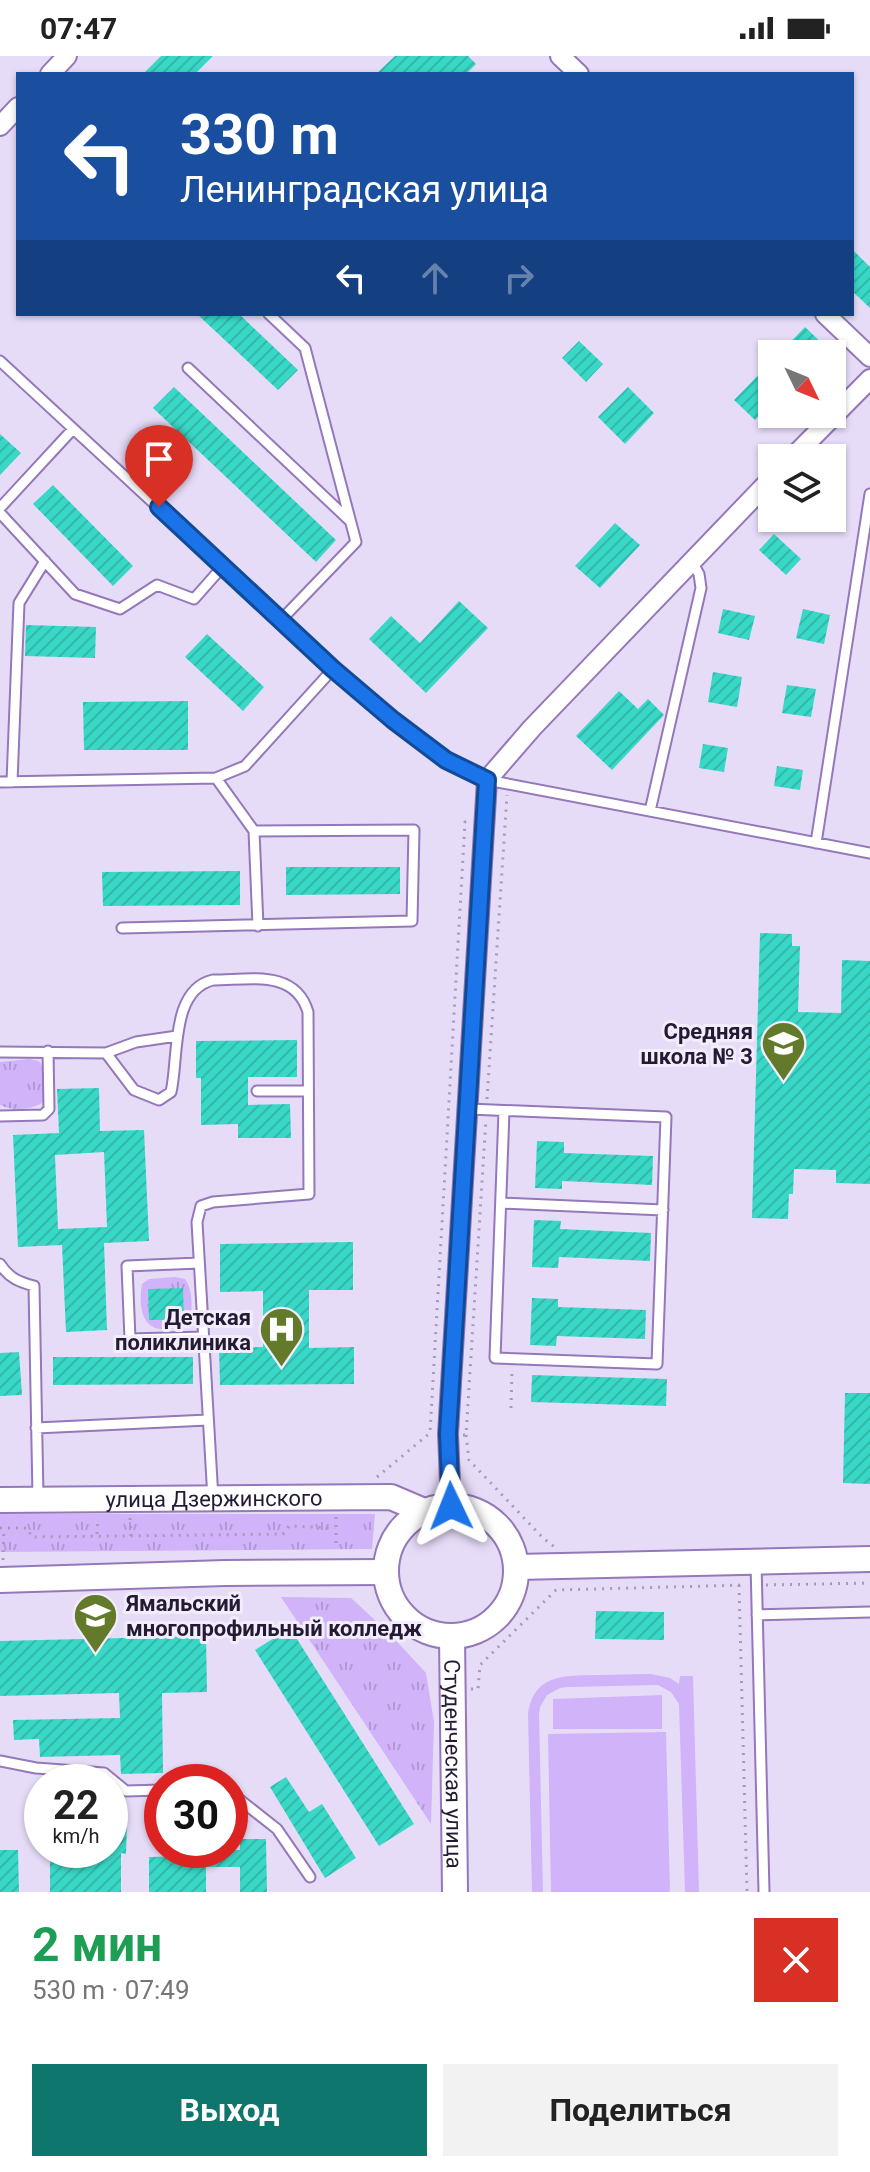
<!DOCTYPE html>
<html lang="ru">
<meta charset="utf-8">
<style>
body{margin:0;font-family:Roboto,sans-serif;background:#f2f2f2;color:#222;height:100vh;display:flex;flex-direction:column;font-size:30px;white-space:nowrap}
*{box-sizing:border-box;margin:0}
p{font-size:26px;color:#767676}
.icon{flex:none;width:44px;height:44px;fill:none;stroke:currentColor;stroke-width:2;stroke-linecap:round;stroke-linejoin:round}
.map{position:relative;height:1836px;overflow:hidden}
.sheet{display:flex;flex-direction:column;background:#fff;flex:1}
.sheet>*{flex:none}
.top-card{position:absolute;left:16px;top:16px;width:838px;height:244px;border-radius:0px;box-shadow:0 2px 6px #0004;background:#1a4fa0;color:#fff;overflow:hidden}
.needle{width:52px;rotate:133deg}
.buttons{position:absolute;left:758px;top:284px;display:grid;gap:16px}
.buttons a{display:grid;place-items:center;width:88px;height:88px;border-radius:0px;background:#fff;box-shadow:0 2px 6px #0004;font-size:40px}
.speed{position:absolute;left:24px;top:1708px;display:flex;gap:16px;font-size:40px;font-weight:700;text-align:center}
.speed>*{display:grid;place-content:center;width:104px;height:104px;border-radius:50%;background:#fff;box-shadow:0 2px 6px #0004;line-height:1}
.speed small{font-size:20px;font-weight:400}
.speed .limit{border:12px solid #d22;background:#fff;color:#111}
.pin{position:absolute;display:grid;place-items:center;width:68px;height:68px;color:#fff;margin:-82px -34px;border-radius:50% 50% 50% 0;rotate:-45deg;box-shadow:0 0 8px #0007}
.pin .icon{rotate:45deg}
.me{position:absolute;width:88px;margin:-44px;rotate:358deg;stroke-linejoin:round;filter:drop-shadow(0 0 6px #0008)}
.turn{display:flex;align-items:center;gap:28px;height:168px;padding:0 32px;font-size:36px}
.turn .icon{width:104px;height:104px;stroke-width:2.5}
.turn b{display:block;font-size:56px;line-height:68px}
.lanes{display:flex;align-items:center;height:76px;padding:0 32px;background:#0003;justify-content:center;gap:40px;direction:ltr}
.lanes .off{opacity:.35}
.round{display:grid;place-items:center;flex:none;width:84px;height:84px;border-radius:0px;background:#f2f2f2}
.summary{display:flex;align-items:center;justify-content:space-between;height:136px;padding:0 32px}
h1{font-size:48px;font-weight:700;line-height:60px;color:#1e9e55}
.button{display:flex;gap:16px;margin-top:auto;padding:16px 32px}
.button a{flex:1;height:92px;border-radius:0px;background:#0f766e;color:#fff;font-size:32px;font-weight:700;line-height:92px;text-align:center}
.button a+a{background:#f2f2f2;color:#222}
.status{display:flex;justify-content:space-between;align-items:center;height:56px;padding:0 40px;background:#fff;direction:ltr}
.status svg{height:22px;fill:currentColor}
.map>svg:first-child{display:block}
.grass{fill:url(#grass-tufts)}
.garden{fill:#d0b3f9}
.building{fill:url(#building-hatch);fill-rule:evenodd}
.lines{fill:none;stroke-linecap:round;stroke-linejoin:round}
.lane-casing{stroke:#9478b9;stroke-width:13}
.street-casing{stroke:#9478b9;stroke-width:22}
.secondary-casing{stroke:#9478b9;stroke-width:28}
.path{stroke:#a69bb7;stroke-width:3;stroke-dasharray:2 6;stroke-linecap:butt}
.lane{stroke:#fff;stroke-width:9}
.street{stroke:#fff;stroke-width:18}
.secondary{stroke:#fff;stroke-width:24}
.route-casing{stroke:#114b97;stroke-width:20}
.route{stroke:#1a73e8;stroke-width:14}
.labels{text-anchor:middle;stroke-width:6;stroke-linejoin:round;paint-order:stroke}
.poi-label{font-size:22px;font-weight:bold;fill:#251a34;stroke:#f2ecfb;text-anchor:end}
.street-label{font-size:22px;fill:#251a34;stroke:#f2ecfb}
</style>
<div class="status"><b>07:47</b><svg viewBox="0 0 49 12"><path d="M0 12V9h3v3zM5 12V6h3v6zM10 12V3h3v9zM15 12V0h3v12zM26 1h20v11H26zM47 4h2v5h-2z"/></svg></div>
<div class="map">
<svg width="870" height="1836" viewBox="0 0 870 1836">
<defs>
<pattern id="grass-tufts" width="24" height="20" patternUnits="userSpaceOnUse" patternTransform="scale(2)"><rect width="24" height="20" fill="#d0b3f9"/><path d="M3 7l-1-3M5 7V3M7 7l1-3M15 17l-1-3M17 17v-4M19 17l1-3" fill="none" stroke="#b299d6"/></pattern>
<pattern id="building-hatch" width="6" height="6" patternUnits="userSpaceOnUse" patternTransform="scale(2)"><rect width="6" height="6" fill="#39d8c6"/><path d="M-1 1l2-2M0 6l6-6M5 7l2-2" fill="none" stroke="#32b9ab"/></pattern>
</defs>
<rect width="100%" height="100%" fill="#e7dcf8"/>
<path class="grass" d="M29 1003 39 1005C47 1015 47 1035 42 1047 31 1054 11 1055 0 1049V1006Z
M175 1221 185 1223C193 1234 193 1254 189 1266 151 1285 136 1265 142 1228L149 1223Z
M0 1458H375L372 1493 0 1496Z
M281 1541 351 1542 389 1577 426 1617 434 1666 431 1768Z"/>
<path class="garden" d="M651 1618 670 1622 679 1628 680 1620H693L699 1836H685L679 1648 671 1636 658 1629 568 1631 560 1632 547 1639 540 1651 539 1659 543 1836H532L528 1658C534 1617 565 1620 598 1619 616 1619 633 1618 651 1618Z
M662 1639V1673H553V1643Z
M666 1676 670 1836H551L548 1678Z"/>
<path class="building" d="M161 0H213L195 18H143Z
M395 0H468L476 8 466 18H376Z
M852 193 870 211V252L852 235Z
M197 258H239L298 314 278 334Z
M805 271 826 291 819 298H779Z
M579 285 603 308 586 326 562 302Z
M772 305V346L755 364 734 344Z
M174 331 336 484 316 506 153 352Z
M628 331 654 357 625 388 598 361Z
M0 378 21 397 0 419Z
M53 429 133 510 113 530 33 448Z
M615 467 640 489 600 532 575 510Z
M774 478 801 503 786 519 759 494Z
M459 545 488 572 426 637 369 583 391 560 420 587Z
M723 553 755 560 749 584 718 577Z
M803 553 830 559 824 588 796 582Z
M26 569 96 571 95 602 25 600Z
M207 578 264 631 243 655 185 601Z
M713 616 742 621 737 651 708 646Z
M787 629 816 633 811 661 782 657Z
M619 635 638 653 648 643 664 659 612 714 576 680Z
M188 645V694H84L83 646Z
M703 688 728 692 724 716 699 712Z
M777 710 803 714 800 734 774 730Z
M286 811H400V838L286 839Z
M240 815V849L103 850 102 816Z
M760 877 792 878V890H800L798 956 841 957 842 904 870 905V1128L836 1127V1114L794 1113 793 1138H789L788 1163 752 1162Z
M297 984V1021H248V1049L290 1048 291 1082H238V1068L201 1069V1022H196V985Z
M99 1032 100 1075 144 1074 149 1185 104 1187 107 1274 66 1276 62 1189 18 1191 13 1079 59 1077 57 1033ZM104 1096 107 1171 58 1173 55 1099Z
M537 1085 564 1086V1097L653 1100 652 1129 562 1125V1133L535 1132Z
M534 1164 561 1165 560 1173 651 1177 650 1205 559 1201 558 1212 532 1211Z
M353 1186V1234H309V1292L354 1291V1328L220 1329 219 1292 263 1291V1235L220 1236V1188Z
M183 1232 184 1264H149L148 1233Z
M532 1242 558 1243V1251L646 1254 645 1283 557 1280 556 1290 530 1289Z
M19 1296 22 1339 0 1340V1297Z
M53 1301H193V1328L53 1329Z
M532 1319 667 1323 666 1350 531 1346Z
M845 1337H870V1428L843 1427Z
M596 1555 664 1556V1584L595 1583Z
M290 1572 414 1768 379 1790 255 1594Z
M206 1580 207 1636 162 1637 163 1717 121 1718 120 1699 40 1701 39 1683 14 1684 13 1664 120 1662 119 1637 0 1640V1585Z
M286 1721 309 1756 322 1748 356 1802 325 1822 270 1731Z
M110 1766 127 1767 126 1798 121 1797V1836H50V1794H110Z
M240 1783H266L267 1836H240V1811H206V1836H149V1801L191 1800V1794H240Z
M0 1794H18L19 1836H0Z"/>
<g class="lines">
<defs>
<path id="lane" d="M269 258 305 292 356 486 281 564
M0 305 333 613 393 664 446 704 487 724 870 797
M188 312 350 465
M0 452 73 373
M0 457 75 538 120 553 157 529 194 543 224 509
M0 726 216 722 245 710 333 613
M12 726 19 547 45 505
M650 755 701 532 699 518 692 506
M254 775 258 870
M816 787 870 438
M122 872 412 865 414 774 254 775 216 722
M0 996 106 997 134 1034 159 1044 171 1036C179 1002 170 934 213 924 250 924 295 913 308 956L309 1138 213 1146 201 1150 197 1166 213 1443
M106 997 136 986 177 980
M257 1035H308
M469 1053 666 1061 657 1308 495 1302 504 1055
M0 1060 43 1059 49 1053 48 995
M501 1147 663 1154
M199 1207 127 1210 130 1283 203 1281
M0 1208C9 1222 19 1226 34 1230L38 1441
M36 1372 208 1364
M756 1507 764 1836
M757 1559 870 1556
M0 1705 36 1712 104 1717 126 1735 162 1734
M230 1736 277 1773 310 1821"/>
<path id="street" d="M560 0 579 18
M50 18 67 0
M0 70 18 51
M825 258 870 301
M792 402 870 323
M451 1450 448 1378 487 724 532 672 772 422"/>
<g id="secondary">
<path id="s1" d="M0 1444 391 1441 424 1455"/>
<circle cx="451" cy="1515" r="65"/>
<path d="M516 1511 870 1503"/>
<path d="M0 1524 225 1517 386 1516"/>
<path id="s2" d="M452 1580 455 1836"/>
</g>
</defs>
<use href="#lane" class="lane-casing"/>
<use href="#street" class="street-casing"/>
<use href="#secondary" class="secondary-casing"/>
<path class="path" d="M487 1043 507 739
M511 1352 512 1314
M463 1379H466L486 1063
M466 1379 469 1404 543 1482 556 1492
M377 1421 430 1377 465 766 469 767
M336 1461V1491
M130 1462 131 1480
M0 1472H27L32 1481 283 1478 289 1470 335 1472
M97 1478 98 1462
M3 1504 4 1472
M739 1529 747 1836
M766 1529 870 1527
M471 1633H478L480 1609 556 1534 746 1529"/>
<use href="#lane" class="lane"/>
<use href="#street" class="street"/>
<use href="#secondary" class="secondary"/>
</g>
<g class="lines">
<defs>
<path id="route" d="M159 451 333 613 393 664 446 704 487 724 448 1378 451 1450"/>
</defs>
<use href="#route" class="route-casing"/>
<use href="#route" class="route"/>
</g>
<defs>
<symbol id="school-pin" viewBox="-11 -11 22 30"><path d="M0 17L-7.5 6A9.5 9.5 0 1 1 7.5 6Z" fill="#637a2b" stroke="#f2ecfb"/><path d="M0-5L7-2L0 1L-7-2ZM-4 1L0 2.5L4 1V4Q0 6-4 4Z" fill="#fff"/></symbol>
<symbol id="hospital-pin" viewBox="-11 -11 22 30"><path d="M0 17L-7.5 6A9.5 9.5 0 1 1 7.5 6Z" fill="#637a2b" stroke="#f2ecfb"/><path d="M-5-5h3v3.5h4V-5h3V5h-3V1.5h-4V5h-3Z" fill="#fff"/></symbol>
<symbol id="university-pin" viewBox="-11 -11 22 30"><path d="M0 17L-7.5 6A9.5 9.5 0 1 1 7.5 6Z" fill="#637a2b" stroke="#f2ecfb"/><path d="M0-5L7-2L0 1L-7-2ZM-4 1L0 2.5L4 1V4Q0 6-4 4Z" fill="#fff"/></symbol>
</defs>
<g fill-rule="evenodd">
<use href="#school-pin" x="758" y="962" width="51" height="69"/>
<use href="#hospital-pin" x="256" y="1248" width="51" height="69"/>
<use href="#university-pin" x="70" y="1534" width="51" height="69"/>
</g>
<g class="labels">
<g class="poi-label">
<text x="753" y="983">Средняя<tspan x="753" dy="25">школа № 3</tspan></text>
<text x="251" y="1269">Детская<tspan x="251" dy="25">поликлиника</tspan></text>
<text x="126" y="1555" text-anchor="start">Ямальский<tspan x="126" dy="25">многопрофильный колледж</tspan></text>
</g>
<g class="street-label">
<text dy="8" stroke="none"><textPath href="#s1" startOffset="214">улица Дзержинского</textPath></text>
<text dy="8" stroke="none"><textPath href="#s2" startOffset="128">Студенческая улица</textPath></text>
</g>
</g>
</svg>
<div class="buttons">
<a><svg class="needle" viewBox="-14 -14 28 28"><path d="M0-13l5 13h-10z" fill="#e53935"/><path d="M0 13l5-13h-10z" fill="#767676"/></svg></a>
<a><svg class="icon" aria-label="layers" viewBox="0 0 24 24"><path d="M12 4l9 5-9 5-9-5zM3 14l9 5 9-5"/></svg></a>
</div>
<div class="speed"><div>22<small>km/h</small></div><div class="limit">30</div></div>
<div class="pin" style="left:159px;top:451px;background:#d93025"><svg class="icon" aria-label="arrive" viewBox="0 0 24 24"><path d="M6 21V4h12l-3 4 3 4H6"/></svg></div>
<svg class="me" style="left:451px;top:1450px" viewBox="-20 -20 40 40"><path d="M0-17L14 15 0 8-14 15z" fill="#1a73e8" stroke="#fff" stroke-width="4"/></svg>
<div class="top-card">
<div class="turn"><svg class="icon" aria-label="left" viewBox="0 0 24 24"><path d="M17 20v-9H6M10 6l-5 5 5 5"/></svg><div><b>330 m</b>Ленинградская улица</div></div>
<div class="lanes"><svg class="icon" aria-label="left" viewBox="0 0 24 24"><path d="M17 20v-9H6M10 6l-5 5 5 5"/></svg><svg class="icon off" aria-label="ahead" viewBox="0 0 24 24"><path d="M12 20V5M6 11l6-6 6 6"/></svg><svg class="icon off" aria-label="right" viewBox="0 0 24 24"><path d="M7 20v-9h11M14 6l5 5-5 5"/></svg></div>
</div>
</div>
<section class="sheet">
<div class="summary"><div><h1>2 мин</h1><p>530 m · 07:49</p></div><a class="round" style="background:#d93025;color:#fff"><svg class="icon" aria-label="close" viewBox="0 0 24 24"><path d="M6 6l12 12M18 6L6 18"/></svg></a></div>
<div class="button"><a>Выход</a><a>Поделиться</a></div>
</section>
